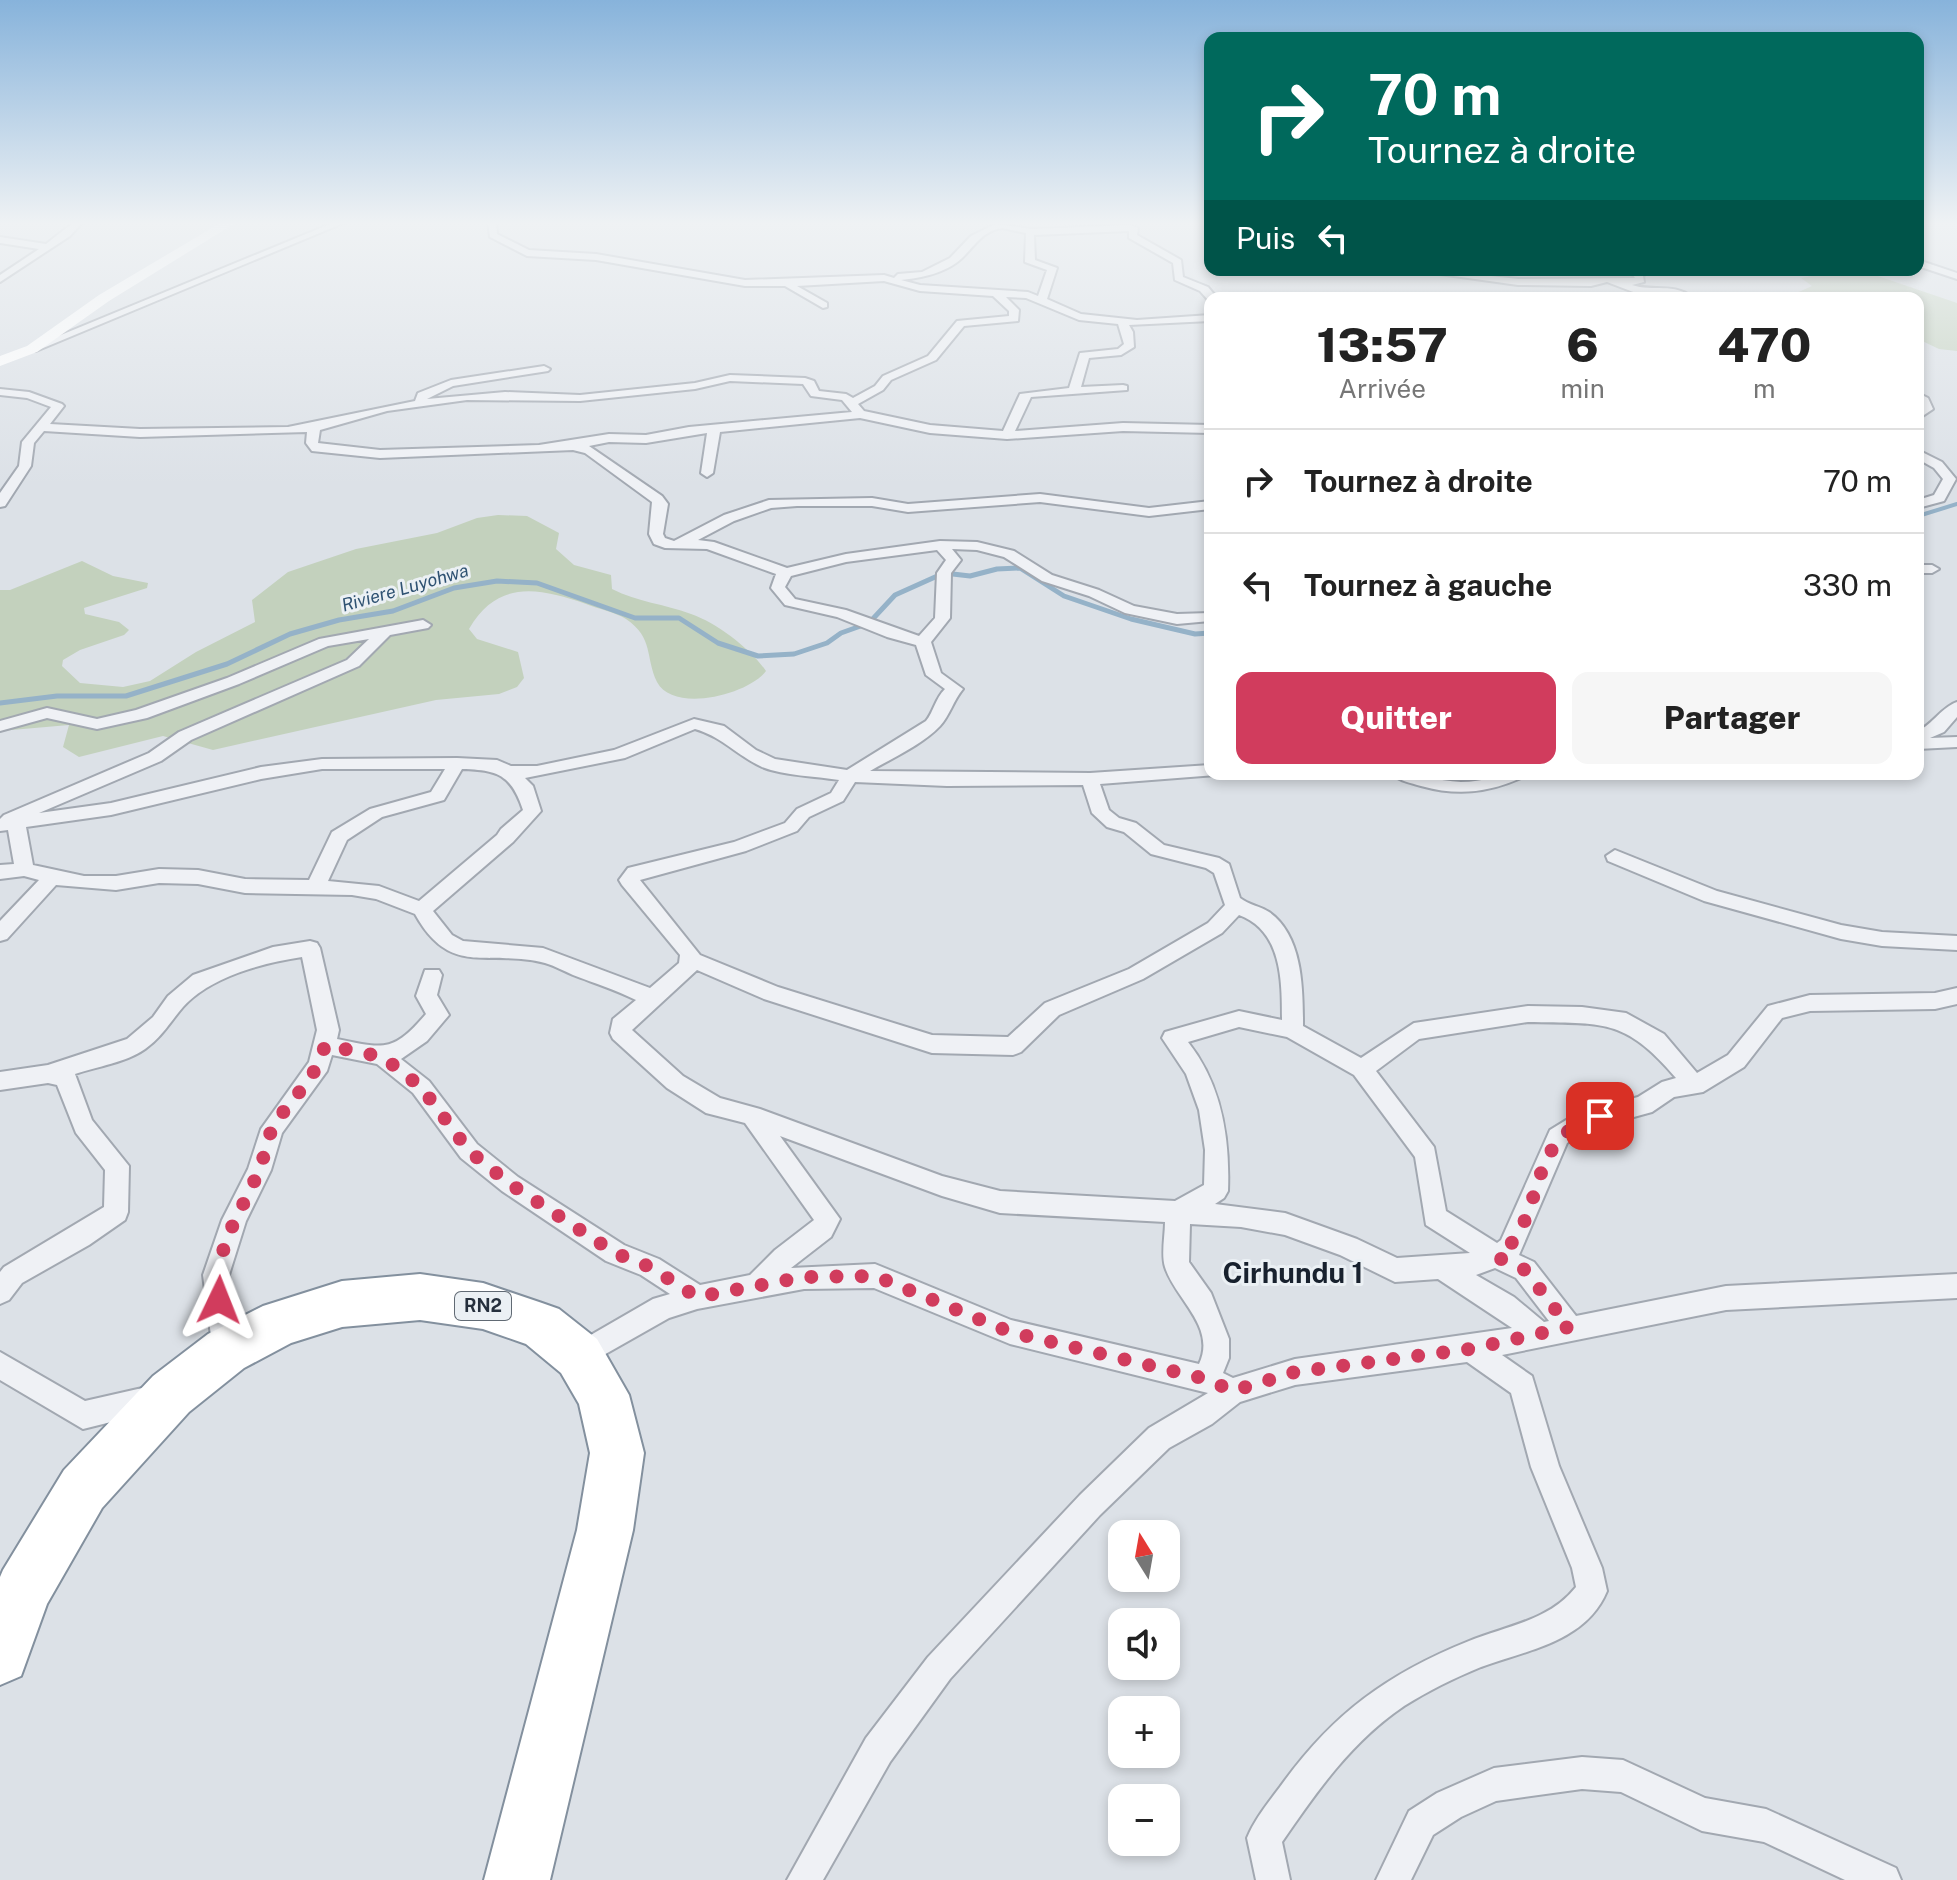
<!DOCTYPE html>
<html lang="fr">
<meta charset="utf-8">
<style>
body{margin:0;font-family:"Public Sans",sans-serif;background:#f6f6f6;color:#222;height:100vh;display:flex;flex-direction:column;font-size:30px;white-space:nowrap}
*{box-sizing:border-box;margin:0}
p{font-size:26px;color:#767676}
.icon{flex:none;width:44px;height:44px;fill:none;stroke:currentColor;stroke-width:2;stroke-linecap:round;stroke-linejoin:round}
.map{position:relative;flex:1;overflow:hidden}
.drawer{position:absolute;left:1204px;top:292px;width:720px;height:488px;display:flex;flex-direction:column;background:#fff;border-radius:16px;box-shadow:0 4px 12px #0003}
.drawer>*{flex:none}
.top-card{position:absolute;left:1204px;top:32px;width:720px;height:244px;border-radius:16px;box-shadow:0 4px 12px #0003;background:#00695c;color:#fff;overflow:hidden}
.needle{width:52px;rotate:349deg}
.controls{position:absolute;left:1108px;top:1520px;display:grid;gap:16px}
.controls a{display:grid;place-items:center;width:72px;height:72px;border-radius:16px;background:#fff;box-shadow:0 4px 12px #0003;font-size:40px}
.pin{position:absolute;display:grid;place-items:center;width:68px;height:68px;color:#fff;margin:-34px;border-radius:16px;box-shadow:0 4px 12px #0006}
.me{position:absolute;width:88px;margin:-44px;rotate:2deg;stroke-linejoin:round;filter:drop-shadow(0 0 6px #0008)}
.turn{display:flex;align-items:center;gap:28px;height:168px;padding:0 32px;font-size:36px}
.turn .icon{width:104px;height:104px;stroke-width:2.5}
.turn b{display:block;font-size:56px;line-height:68px}
.then{display:flex;align-items:center;height:76px;padding:0 32px;background:#0003;gap:16px;font-size:30px}
.eta{display:flex;justify-content:space-evenly;align-items:center;height:136px;text-align:center}
.eta b{font-size:48px;font-weight:800;line-height:56px}
.cta{display:flex;gap:16px;margin-top:auto;padding:16px 32px}
.cta a{flex:1;height:92px;border-radius:16px;background:#d13c5d;color:#fff;font-size:32px;font-weight:800;line-height:92px;text-align:center}
.cta a+a{background:#f6f6f6;color:#222}
ul{padding:0;list-style:none}
li{display:flex;align-items:center;gap:24px;height:104px;padding:0 32px;border-top:2px solid #e0e0e0}
li div{flex:1}
li b{display:block;font-size:30px}
li em{font-style:normal}
.map>svg:first-child{display:block}
.green{fill:#c3d1bd}
.lines{fill:none;stroke-linecap:round;stroke-linejoin:round}
.stream-far1{stroke:#95b2c8;stroke-width:4}
.stream{stroke:#95b2c8;stroke-width:5}
.street-casing{stroke:#a2a8b1;stroke-width:4}
.highway-casing{stroke:#83909e;stroke-width:4}
.street{fill:#eff1f5;fill-rule:evenodd}
.secondary{fill:#fff;fill-rule:evenodd}
.highway{fill:#fff;fill-rule:evenodd}
.route{stroke:#d13c5d;stroke-width:14;stroke-dasharray:0 25.2}
.labels{text-anchor:middle;stroke-width:6;stroke-linejoin:round;paint-order:stroke}
.far-water-label{font-size:18px;font-style:italic;fill:#2f5272;stroke:#ebf0f4}
.shield{fill:#ebf0f4;stroke:#616a74;stroke-width:2}
.shield-label{font-size:18px;font-weight:bold;fill:#26303d}
.near-quarter-label{font-size:28px;font-weight:bold;fill:#18212e;stroke:#ebf0f4}
</style>
<div class="map">
<svg width="1957" height="1880" viewBox="0 0 1957 1880">
<rect width="100%" height="100%" fill="#dce1e7"/>
<path class="green" d="M1787 270H1870L1869 273 1957 303V351L1939 349 1918 339V298L1792 295 1812 286 1801 278 1818 275 1820 272Z
M498 515 527 516 559 533 556 549 574 565 611 575 612 589C638 602 664 604 691 614 717 623 751 649 766 671 749 694 674 714 657 682 645 657 654 638 626 619 615 612 598 609 586 604 539 588 498 579 469 629L477 639 518 652 524 678 517 687 499 694 436 700 213 750 163 736 79 757 63 747 69 725 0 731V590H10L82 561 113 576 148 583 147 588 84 608 85 614 119 622 129 630 124 635 80 650 63 660 62 666 80 683 123 687 150 681 196 652 255 622 252 600 288 572 356 549 437 533 477 518Z"/>
<g class="lines">
<path class="stream-far1" d="M1918 516 1957 504"/>
<path class="stream" d="M0 703 57 696H126L227 664 290 634 339 620 393 611 454 588 497 581 537 583 635 618H679L718 643 758 656 794 654 827 643 841 633 869 623 895 595 944 573 970 576 997 569 1020 568 1064 596 1131 619 1195 634 1210 633"/>
<defs>
<path id="street" d="M74 222H83L70 236 0 282V275L39 249 0 243V237L46 244Z
M335 222H346L36 351 27 349Z
M488 222H496L497 234 529 250 596 254 745 280 884 275 894 278 898 274 922 272 950 258 971 236 995 224 1032 229 1130 225 1138 228 1137 235 1181 260 1183 277 1208 287 1217 298 1208 300 1200 291 1175 280 1173 263 1129 238V231L1034 235 1035 260 1057 268 1047 299 1081 314 1137 320 1210 315V321L1129 325 1133 332 1134 347 1121 355 1089 358 1081 387 1123 385 1127 386V390L1031 397 1015 431 1123 423 1210 425V433L1123 431 1007 439 930 433 860 418 720 432 713 473 707 477 701 473 707 433 646 443 609 442 589 446 662 496 668 504 663 534 665 538 674 541 724 515 769 500 872 498 908 504 1040 494 1149 508 1210 501V509L1149 516 1040 502 908 512 872 506H797L771 508 734 521 698 540 714 542 787 568 846 554 940 541 977 542 1014 551 1052 575 1099 590 1134 606 1177 614 1210 613V621L1177 624 1125 613 1089 596 1042 581 1004 557 977 550 952 549 961 560 951 573 950 618 931 642 941 673 963 689C953 701 950 715 940 726 922 745 892 758 870 771L1090 773 1210 765V774L1216 775 1100 784 1109 810 1119 818 1136 823 1164 845 1219 858 1229 864 1240 898C1249 905 1260 906 1269 912 1303 936 1303 989 1303 1026L1361 1058 1414 1023 1528 1006 1582 1007 1626 1013 1664 1034 1697 1073 1728 1055 1768 1006 1810 995 1935 993 1957 988V1004L1935 1009 1810 1011 1782 1018 1744 1067 1703 1092 1674 1097 1652 1112 1590 1129 1567 1143 1519 1255 1534 1262 1576 1316 1726 1286 1957 1274V1298L1726 1310 1502 1355 1532 1376 1559 1466 1602 1568 1607 1591C1586 1642 1527 1650 1481 1667 1454 1678 1428 1691 1404 1706 1352 1741 1317 1791 1282 1842L1290 1880H1256L1247 1838C1255 1819 1268 1803 1280 1787 1332 1714 1387 1674 1469 1641 1508 1625 1549 1621 1576 1587L1572 1568 1531 1467 1511 1393 1467 1362 1295 1385 1240 1402 1212 1424 1169 1448 1100 1515 950 1679 890 1762 823 1880H787L866 1738 928 1657 1080 1495 1149 1428 1208 1393 1010 1344 874 1288 804 1289 697 1309 669 1318 579 1369 570 1365 566 1356 570 1347 653 1299 670 1294 641 1275 606 1261 502 1191 461 1158 413 1093 377 1064 332 1055 327 1071 282 1133 271 1170 246 1221 229 1275 239 1351 235 1360 226 1364 217 1360 213 1351 203 1275 222 1220 248 1169 261 1129 309 1062 317 1030 302 957C262 963 210 977 183 1007 170 1022 162 1037 145 1049 127 1062 96 1067 75 1074L92 1120 129 1166 128 1212 125 1220 89 1245 22 1283 9 1300 0 1304V1272L4 1267 104 1207 105 1170 76 1133 57 1085 48 1083 0 1090V1072L48 1065 127 1039 153 1017 168 996 193 975 273 947 310 941 317 943 320 948 339 1030 337 1039C383 1048 392 1054 426 1014L416 996 425 970H439L442 975 437 995 449 1015 427 1041 401 1059 429 1081 477 1144 518 1177 624 1245 659 1259 700 1285 750 1275 775 1250 814 1220 745 1123 706 1113 667 1088 613 1039 610 1033 613 1019 636 1000C616 990 594 983 573 975 564 971 555 966 545 963 488 948 451 979 415 914L376 899 352 895 245 893 198 884 159 883 116 890 56 885 7 939 0 941V921L39 880 24 876 0 879V865L14 864 8 830 0 831V819L4 815 149 753 179 732 347 660 369 639 328 646 239 684 147 718 97 729 47 718 0 731V721L47 708 97 719 136 710 227 678 319 639 423 620 431 625 428 628 390 635 359 666 191 740 161 761 39 813 111 803 261 767 322 759 457 758 497 760 511 766H537L614 750 694 719 724 726 756 750 775 759 847 770 926 721C934 711 935 699 945 689L926 675 916 645 887 637 837 617 785 605 771 588 776 574 707 549 665 548 654 544 649 534 652 502 585 453 573 450 380 458 312 451 306 443 307 432 140 437 44 431 34 443 31 466 5 506 0 507V493L19 466 22 442 51 407 27 398 0 395V389L29 392 62 404 64 406 50 424 140 429 288 427 415 401 418 393 451 380 544 366 550 369 548 371 453 386 427 399 505 392 580 395 695 383 730 375 805 378 814 381 819 391 846 394 853 398 875 386 883 376 928 356 957 321 1009 316V311L993 296 920 291 884 281 797 286 827 303V307L823 308 785 286H745L596 260 527 256 490 237ZM1002 228 1026 233 1025 262 1047 270 1038 296 1028 292 920 285 901 280C922 278 946 273 962 258 975 246 982 231 1002 228ZM1006 297 1026 298 1079 320 1118 324 1124 344 1118 349 1080 353 1069 388 1020 394 1003 431 930 425 864 411 858 404 883 390 891 380 936 360 964 326 1018 321 1019 310ZM730 381 803 384 811 396 842 400 852 412 689 427 646 435 609 434 539 445 380 450 318 443 320 430 387 411 467 400 580 401 695 389ZM937 550 946 560 937 573 935 618 919 636 846 610 795 599 785 587 791 576 846 562ZM695 729C721 736 738 756 762 767 785 776 815 776 839 780L831 793 797 809 785 823 734 842 628 868 619 880 622 885 680 955 679 963 650 988 543 948 463 941 452 935 433 911 513 842 541 811 533 786 525 778 625 758ZM322 769H445L431 792 370 809 332 832 309 880 245 879 198 870 159 869 116 876H84L33 865 26 827 111 815 261 779ZM462 769C497 770 511 774 523 810L501 829 497 835 419 901 379 886 328 881 347 840 382 817 444 800ZM855 782 947 786 1083 785 1092 813 1107 827 1124 832 1151 854 1206 868 1214 873 1225 905 1208 923 1129 969 1045 1003 1008 1037 932 1035 778 987 700 955 640 880 746 851 797 831 809 817 843 801ZM1239 915C1282 931 1282 980 1282 1020L1239 1011 1165 1032 1162 1038 1186 1074 1199 1110 1205 1150 1204 1185 1175 1201 1000 1191 942 1176 760 1109 720 1098 683 1076 632 1030 697 970 764 999 932 1053 1013 1055 1021 1052 1059 1015 1143 979 1222 933ZM1528 1022C1603 1024 1624 1017 1676 1078L1662 1082 1638 1097 1576 1114 1550 1130 1501 1240 1497 1243 1446 1211 1434 1147 1376 1071 1419 1039ZM1239 1027 1287 1037 1354 1075 1415 1157 1426 1225 1470 1253 1397 1258 1357 1239 1285 1213 1215 1204 1224 1198 1228 1191C1230 1138 1222 1085 1188 1042ZM780 1136 942 1196 1000 1213 1165 1222C1165 1236 1161 1254 1165 1267 1175 1299 1217 1327 1199 1364L1011 1320 875 1264 791 1268 831 1237 840 1219ZM1190 1224 1241 1227 1285 1235 1340 1255 1395 1282 1438 1279 1512 1328 1295 1359 1233 1378 1223 1373 1229 1358V1339L1211 1293 1189 1262ZM1495 1268 1516 1278 1549 1321 1544 1322 1514 1297 1476 1275Z
M1918 260 1957 273V279L1918 266Z
M1437 270 1518 279 1635 278 1633 275 1639 270H1651L1643 276 1644 282 1632 285C1652 292 1675 282 1693 298L1658 295 1663 298H1649L1607 282 1591 286 1518 285 1418 271Z
M1918 393 1928 398 1933 409 1918 419 1921 408Z
M1918 450 1942 462 1956 479 1944 501 1918 508V500L1934 495 1943 479 1934 468 1918 459Z
M1918 565H1932L1939 569 1932 573H1918Z
M1957 702V717L1944 732 1930 738 1957 737V747L1918 749V731C1933 724 1942 707 1957 702Z
M1392 774C1416 774 1438 781 1461 782 1483 782 1502 774 1524 774L1521 778C1487 793 1457 796 1421 786 1411 783 1399 781 1392 774Z
M1615 850 1717 891 1841 925 1882 932 1957 936V950L1882 946 1841 939 1704 901 1608 861 1606 856Z
M0 1352 85 1401 151 1386 161 1389 165 1399 161 1409 151 1412 83 1429 0 1380Z
M1582 1757 1623 1760 1705 1798 1766 1809 1896 1868 1901 1880H1845L1764 1842 1702 1831 1621 1792 1582 1789 1496 1801 1461 1817 1433 1835 1411 1880H1376L1409 1811 1437 1793 1494 1768Z"/>
<path id="highway" d="M420 1274 483 1283 542 1303 559 1309 597 1339 629 1395 644 1453 633 1530 550 1880H484L577 1530 590 1453 579 1404 561 1373 526 1344 483 1329 420 1320 342 1327 291 1343 244 1368 189 1412 102 1508 47 1604 21 1676 0 1685V1577L3 1570 64 1470 153 1376 208 1334 263 1306 342 1281Z"/>
</defs>
<use href="#street" class="street-casing"/>
<use href="#highway" class="highway-casing"/>
<use href="#street" class="street"/>
<path class="secondary" d="M222 222H237L109 301 37 352 0 366V356L27 346 99 295Z"/>
<use href="#highway" class="highway"/>
</g>
<linearGradient id="sky" x2="0" y2="1"><stop stop-color="#87b3db"/><stop offset="0.46" stop-color="#eff2f4"/><stop offset="1" stop-color="#eff2f4" stop-opacity="0"/></linearGradient>
<rect width="1957" height="485" fill="url(#sky)"/>
<g class="lines">
<path class="route" d="M219 1300C213 1246 241 1215 260 1168 265 1155 267 1139 273 1127 292 1096 315 1082 325 1045L383 1057 421 1087 469 1151 510 1184 615 1253 650 1267 697 1297 804 1277 875 1276 1010 1332 1206 1379 1233 1391 1295 1372 1470 1349 1569 1327 1525 1270 1497 1257C1550 1218 1521 1137 1600 1116"/>
</g>
<g class="labels">
<g class="far-water-label">
<text transform="translate(405 588) rotate(-16)" y="6">Riviere Luyohwa</text>
</g>
<rect class="shield" x="455" y="1292" width="56" height="28" rx="6"/>
<g class="shield-label">
<text x="483" y="1312">RN2</text>
</g>
<g class="near-quarter-label">
<text x="1293" y="1283">Cirhundu 1</text>
</g>
</g>
</svg>
<div class="controls">
<a><svg class="needle" viewBox="-14 -14 28 28"><path d="M0-13l5 13h-10z" fill="#e53935"/><path d="M0 13l5-13h-10z" fill="#767676"/></svg></a>
<a><svg class="icon" aria-label="sound" viewBox="0 0 24 24"><path d="M4 9h4l5-4v14l-5-4H4zM17 9q2 3 0 6"/></svg></a>
<a>+</a>
<a>−</a>
</div>
<div class="pin" style="left:1600px;top:1116px;background:#d93025"><svg class="icon" aria-label="arrive" viewBox="0 0 24 24"><path d="M6 21V4h12l-3 4 3 4H6"/></svg></div>
<svg class="me" style="left:219px;top:1300px" viewBox="-20 -20 40 40"><path d="M0-17L14 15 0 8-14 15z" fill="#d13c5d" stroke="#fff" stroke-width="4"/></svg>
<div class="top-card">
<div class="turn"><svg class="icon" aria-label="right" viewBox="0 0 24 24"><path d="M7 20v-9h11M14 6l5 5-5 5"/></svg><div><b>70 m</b>Tournez à droite</div></div>
<div class="then">Puis<svg class="icon" aria-label="left" viewBox="0 0 24 24"><path d="M17 20v-9H6M10 6l-5 5 5 5"/></svg></div>
</div>
<section class="drawer">
<div class="eta">
<div><b>13:57</b><p>Arrivée</p></div>
<div><b>6</b><p>min</p></div>
<div><b>470</b><p>m</p></div>
</div>
<ul>
<li><svg class="icon" aria-label="right" viewBox="0 0 24 24"><path d="M7 20v-9h11M14 6l5 5-5 5"/></svg><div><b>Tournez à droite</b></div><em>70 m</em></li>
<li><svg class="icon" aria-label="left" viewBox="0 0 24 24"><path d="M17 20v-9H6M10 6l-5 5 5 5"/></svg><div><b>Tournez à gauche</b></div><em>330 m</em></li>
</ul>
<div class="cta"><a>Quitter</a><a>Partager</a></div>
</section>
</div>
